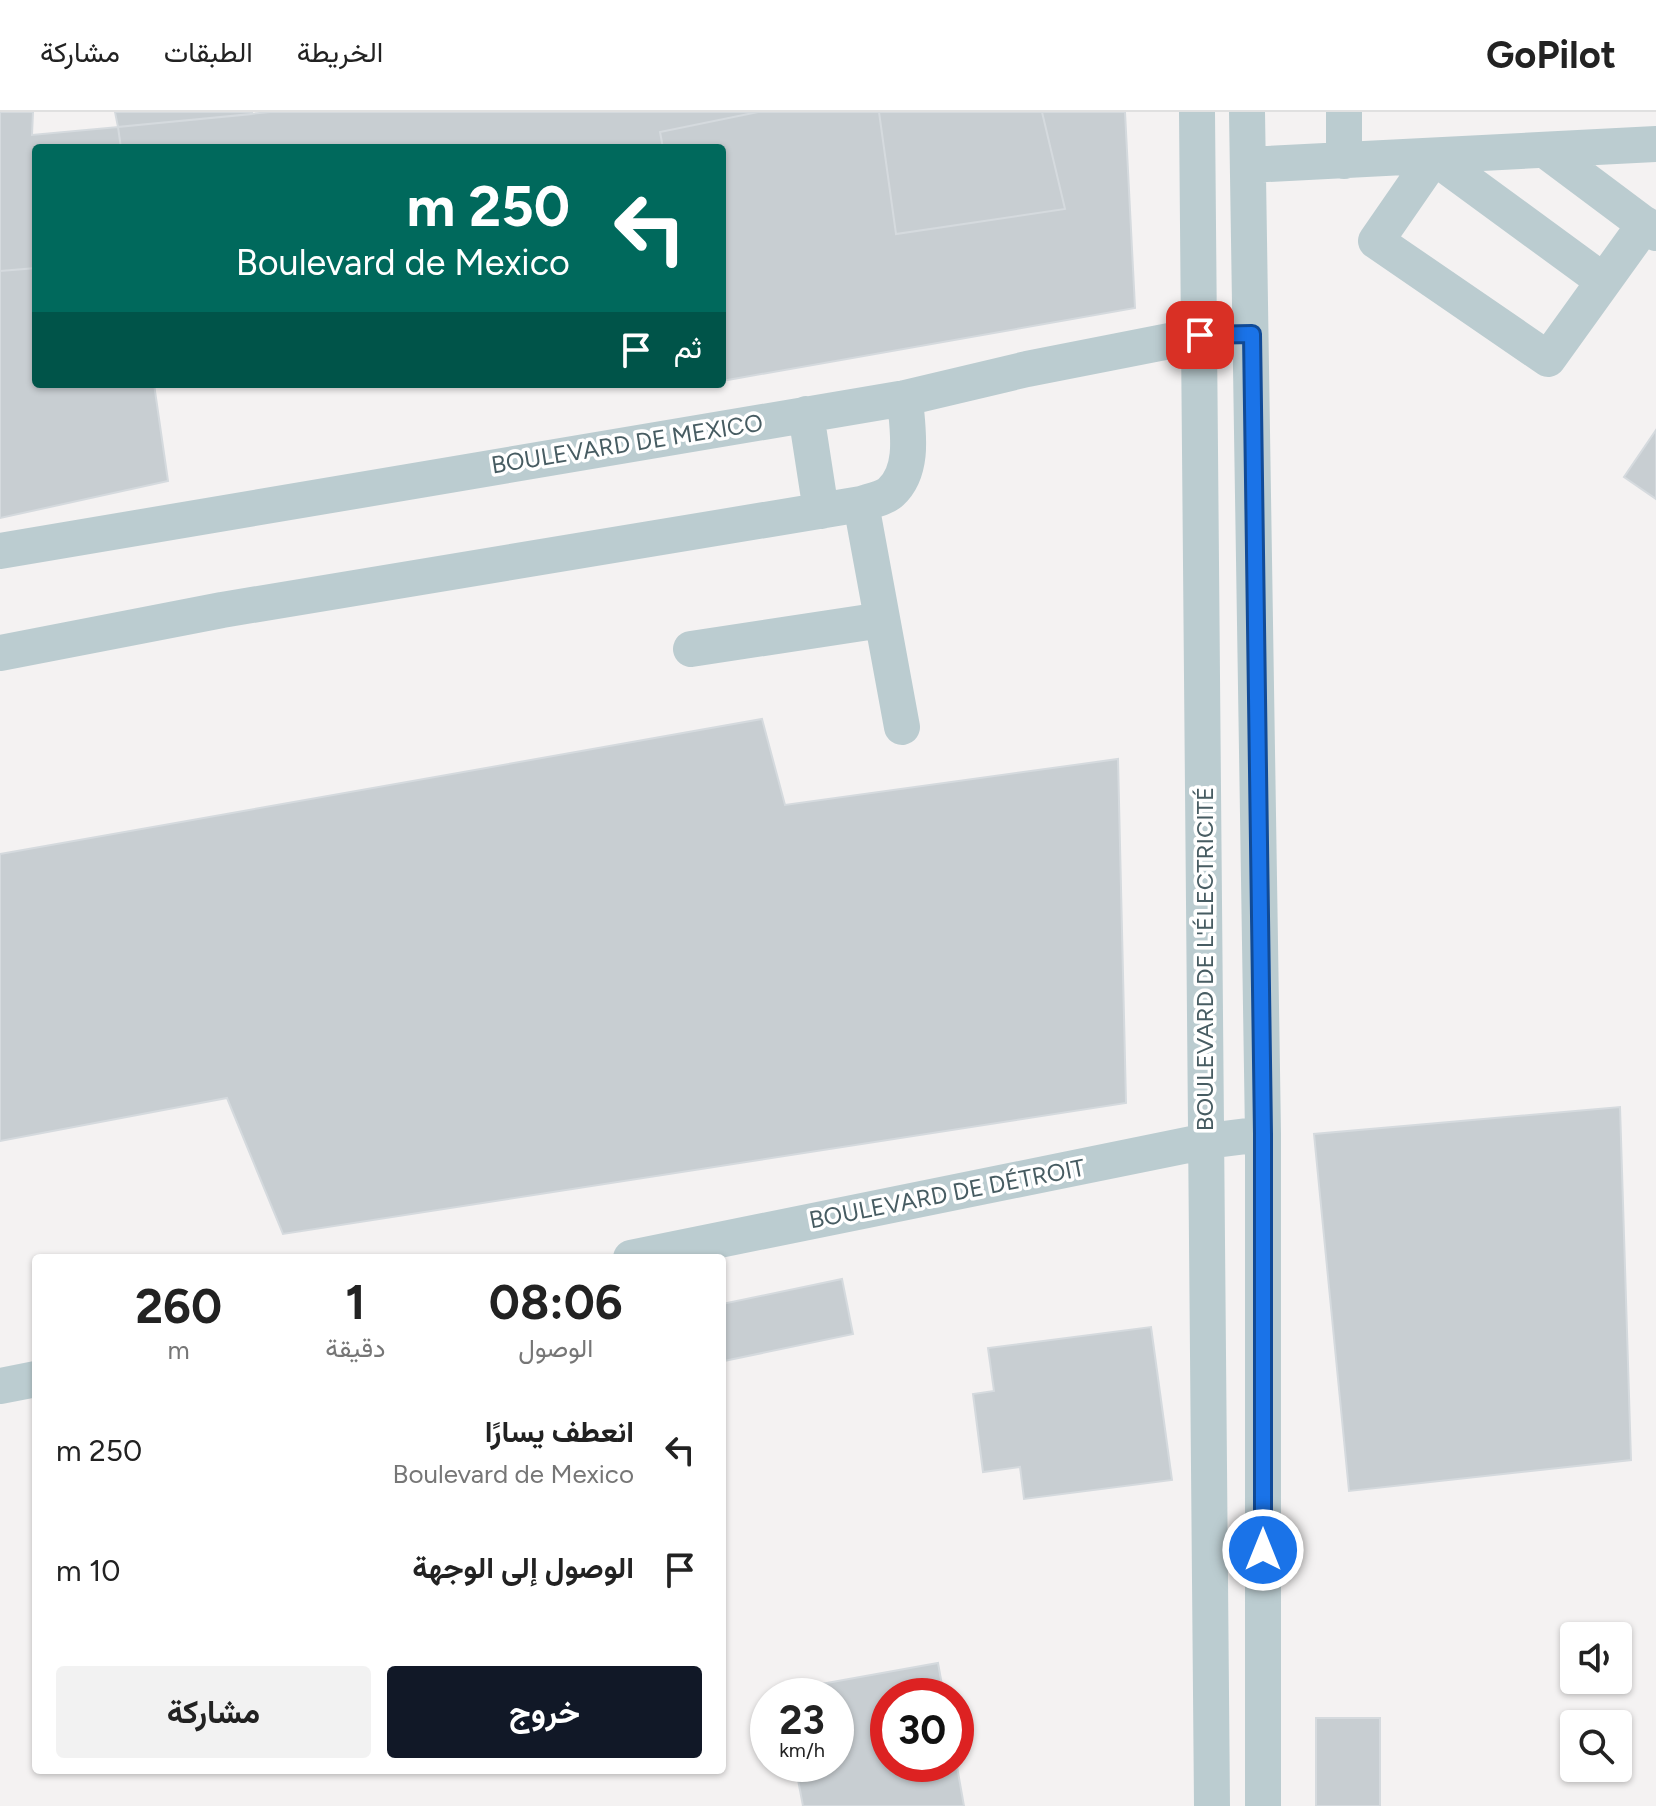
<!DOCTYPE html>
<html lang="ar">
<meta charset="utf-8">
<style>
body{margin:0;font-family:Figtree,Vazirmatn,sans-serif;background:#f2f2f2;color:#222;direction:rtl;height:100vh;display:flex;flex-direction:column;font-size:30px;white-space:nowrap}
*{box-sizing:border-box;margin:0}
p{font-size:26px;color:#767676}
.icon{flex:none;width:44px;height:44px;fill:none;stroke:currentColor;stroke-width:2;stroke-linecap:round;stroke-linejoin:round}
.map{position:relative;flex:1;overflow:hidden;direction:ltr}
.sheet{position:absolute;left:32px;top:1142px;width:694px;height:520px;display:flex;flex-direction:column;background:#fff;border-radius:8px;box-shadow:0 2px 6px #0004;direction:rtl}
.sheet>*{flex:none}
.hud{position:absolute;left:32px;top:32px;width:694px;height:244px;border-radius:8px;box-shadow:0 2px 6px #0004;direction:rtl;background:#00695c;color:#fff;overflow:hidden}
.tools{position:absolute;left:1560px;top:1510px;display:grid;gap:16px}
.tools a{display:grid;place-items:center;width:72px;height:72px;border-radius:8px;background:#fff;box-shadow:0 2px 6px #0004;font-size:40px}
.speed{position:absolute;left:750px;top:1566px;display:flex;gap:16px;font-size:40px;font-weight:700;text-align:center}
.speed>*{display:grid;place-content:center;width:104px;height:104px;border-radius:50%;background:#fff;box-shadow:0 2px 6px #0004;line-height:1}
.speed small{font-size:20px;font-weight:400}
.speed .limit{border:12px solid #d22;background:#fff;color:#111}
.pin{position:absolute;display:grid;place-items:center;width:68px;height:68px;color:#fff;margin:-34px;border-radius:16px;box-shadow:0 4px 12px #0006}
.me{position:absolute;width:88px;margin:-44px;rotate:0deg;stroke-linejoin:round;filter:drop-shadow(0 0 6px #0008)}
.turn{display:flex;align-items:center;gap:28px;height:168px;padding:0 24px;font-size:36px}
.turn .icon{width:104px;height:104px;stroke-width:2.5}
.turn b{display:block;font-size:56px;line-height:68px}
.then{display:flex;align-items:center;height:76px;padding:0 24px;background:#0003;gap:16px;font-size:30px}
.eta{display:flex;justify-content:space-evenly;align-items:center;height:136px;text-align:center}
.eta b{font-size:48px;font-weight:700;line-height:56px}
.action{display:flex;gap:16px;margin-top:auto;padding:16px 24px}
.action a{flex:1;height:92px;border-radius:8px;background:#111827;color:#fff;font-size:32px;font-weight:700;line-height:92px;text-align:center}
.action a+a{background:#f2f2f2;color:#222}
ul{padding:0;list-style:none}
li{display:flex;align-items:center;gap:24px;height:120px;padding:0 24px}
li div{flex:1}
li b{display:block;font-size:30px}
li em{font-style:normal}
header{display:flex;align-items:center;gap:48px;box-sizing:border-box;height:112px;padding:0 40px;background:#fff;border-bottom:2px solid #e0e0e0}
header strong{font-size:38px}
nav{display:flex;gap:44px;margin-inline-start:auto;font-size:28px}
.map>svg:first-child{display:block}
.building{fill:#c8ced2;stroke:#d5dade;stroke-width:2}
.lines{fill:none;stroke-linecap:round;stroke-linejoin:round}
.minor{stroke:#bbccd0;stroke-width:36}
.route-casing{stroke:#114b97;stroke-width:20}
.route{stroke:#1a73e8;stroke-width:14}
.labels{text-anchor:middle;stroke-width:7;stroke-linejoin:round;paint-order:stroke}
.street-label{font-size:24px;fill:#475c62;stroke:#fff}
</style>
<header>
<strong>GoPilot</strong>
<nav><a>الخريطة</a><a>الطبقات</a><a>مشاركة</a></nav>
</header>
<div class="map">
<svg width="1656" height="1694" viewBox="0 0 1656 1694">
<rect width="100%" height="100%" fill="#f4f2f2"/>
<path class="building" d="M0 0H33L32 23 118 15 121 36H36V156L0 159Z
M115 0H252V2L118 15Z
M270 0H758L660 20 663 36H121L118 15Z
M758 0H879L896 122 1065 97 1042 0H1125L1135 196 722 269V36H663L660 20Z
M879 0H1042L1065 97 896 122Z
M36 156V272H154L168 369 0 406V159Z
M1656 318V387L1624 365Z
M762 607 785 693 1118 647 1126 991 283 1122 227 986 0 1029V742Z
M1620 995 1631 1348 1349 1379 1314 1022Z
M842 1167 853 1222 724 1249 722 1192Z
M1151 1215 1172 1368 1024 1387 1020 1355 983 1360 973 1282 994 1279 988 1236Z
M938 1551 944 1584H888V1652H956V1649L964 1694H803L795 1652H836V1584H783L782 1579Z
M1316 1606H1380V1694H1316Z"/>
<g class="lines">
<path class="minor" d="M1197 0 1212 1694
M1247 0 1263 1022V1694
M1545 38 1656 121
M1344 49V0
M1248 53 1656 32
M1602 168 1434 45 1376 129 1548 247 1645 112
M806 302 821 399
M861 392 902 615
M0 439 905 286 1027 257 1200 223H1223
M691 537 882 508
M0 541 222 498 861 392C870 389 885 386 891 380 916 357 907 315 905 286
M631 1146 1207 1029 1263 1022
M0 1274 36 1267"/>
</g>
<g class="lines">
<defs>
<path id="route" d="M1200 223 1252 222 1263 1022V1438"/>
</defs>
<use href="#route" class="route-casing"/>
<use href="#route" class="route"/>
</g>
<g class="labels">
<g class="street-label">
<text transform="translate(627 332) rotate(-9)" y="8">BOULEVARD DE MEXICO</text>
<text transform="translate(1205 847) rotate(-90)" y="8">BOULEVARD DE L'ÉLECTRICITÉ</text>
<text transform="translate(947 1082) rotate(-11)" y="8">BOULEVARD DE DÉTROIT</text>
</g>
</g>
</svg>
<div class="tools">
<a><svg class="icon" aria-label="sound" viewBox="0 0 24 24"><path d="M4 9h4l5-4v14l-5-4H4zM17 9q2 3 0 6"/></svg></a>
<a><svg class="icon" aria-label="search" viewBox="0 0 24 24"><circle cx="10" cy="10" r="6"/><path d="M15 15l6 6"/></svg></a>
</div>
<div class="speed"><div>23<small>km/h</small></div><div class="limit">30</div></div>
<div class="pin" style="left:1200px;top:223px;background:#d93025"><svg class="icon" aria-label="arrive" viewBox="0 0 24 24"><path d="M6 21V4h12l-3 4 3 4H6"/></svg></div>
<svg class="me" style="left:1263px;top:1438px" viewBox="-20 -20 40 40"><circle r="17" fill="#1a73e8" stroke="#fff" stroke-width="3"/><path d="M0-11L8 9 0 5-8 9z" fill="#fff"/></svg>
<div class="hud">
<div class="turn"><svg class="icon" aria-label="left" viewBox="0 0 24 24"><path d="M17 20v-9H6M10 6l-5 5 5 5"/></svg><div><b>250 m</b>Boulevard de Mexico</div></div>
<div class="then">ثم<svg class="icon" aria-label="arrive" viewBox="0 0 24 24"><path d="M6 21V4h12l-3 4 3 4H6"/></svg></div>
</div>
<section class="sheet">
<div class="eta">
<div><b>08:06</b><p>الوصول</p></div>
<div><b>1</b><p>دقيقة</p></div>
<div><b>260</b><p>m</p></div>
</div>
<ul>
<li><svg class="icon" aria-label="left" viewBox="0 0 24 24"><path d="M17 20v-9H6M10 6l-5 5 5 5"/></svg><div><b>انعطف يسارًا</b><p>Boulevard de Mexico</p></div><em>250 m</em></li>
<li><svg class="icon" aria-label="arrive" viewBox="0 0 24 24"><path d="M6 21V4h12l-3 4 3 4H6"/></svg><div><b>الوصول إلى الوجهة</b></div><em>10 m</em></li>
</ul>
<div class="action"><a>خروج</a><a>مشاركة</a></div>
</section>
</div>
